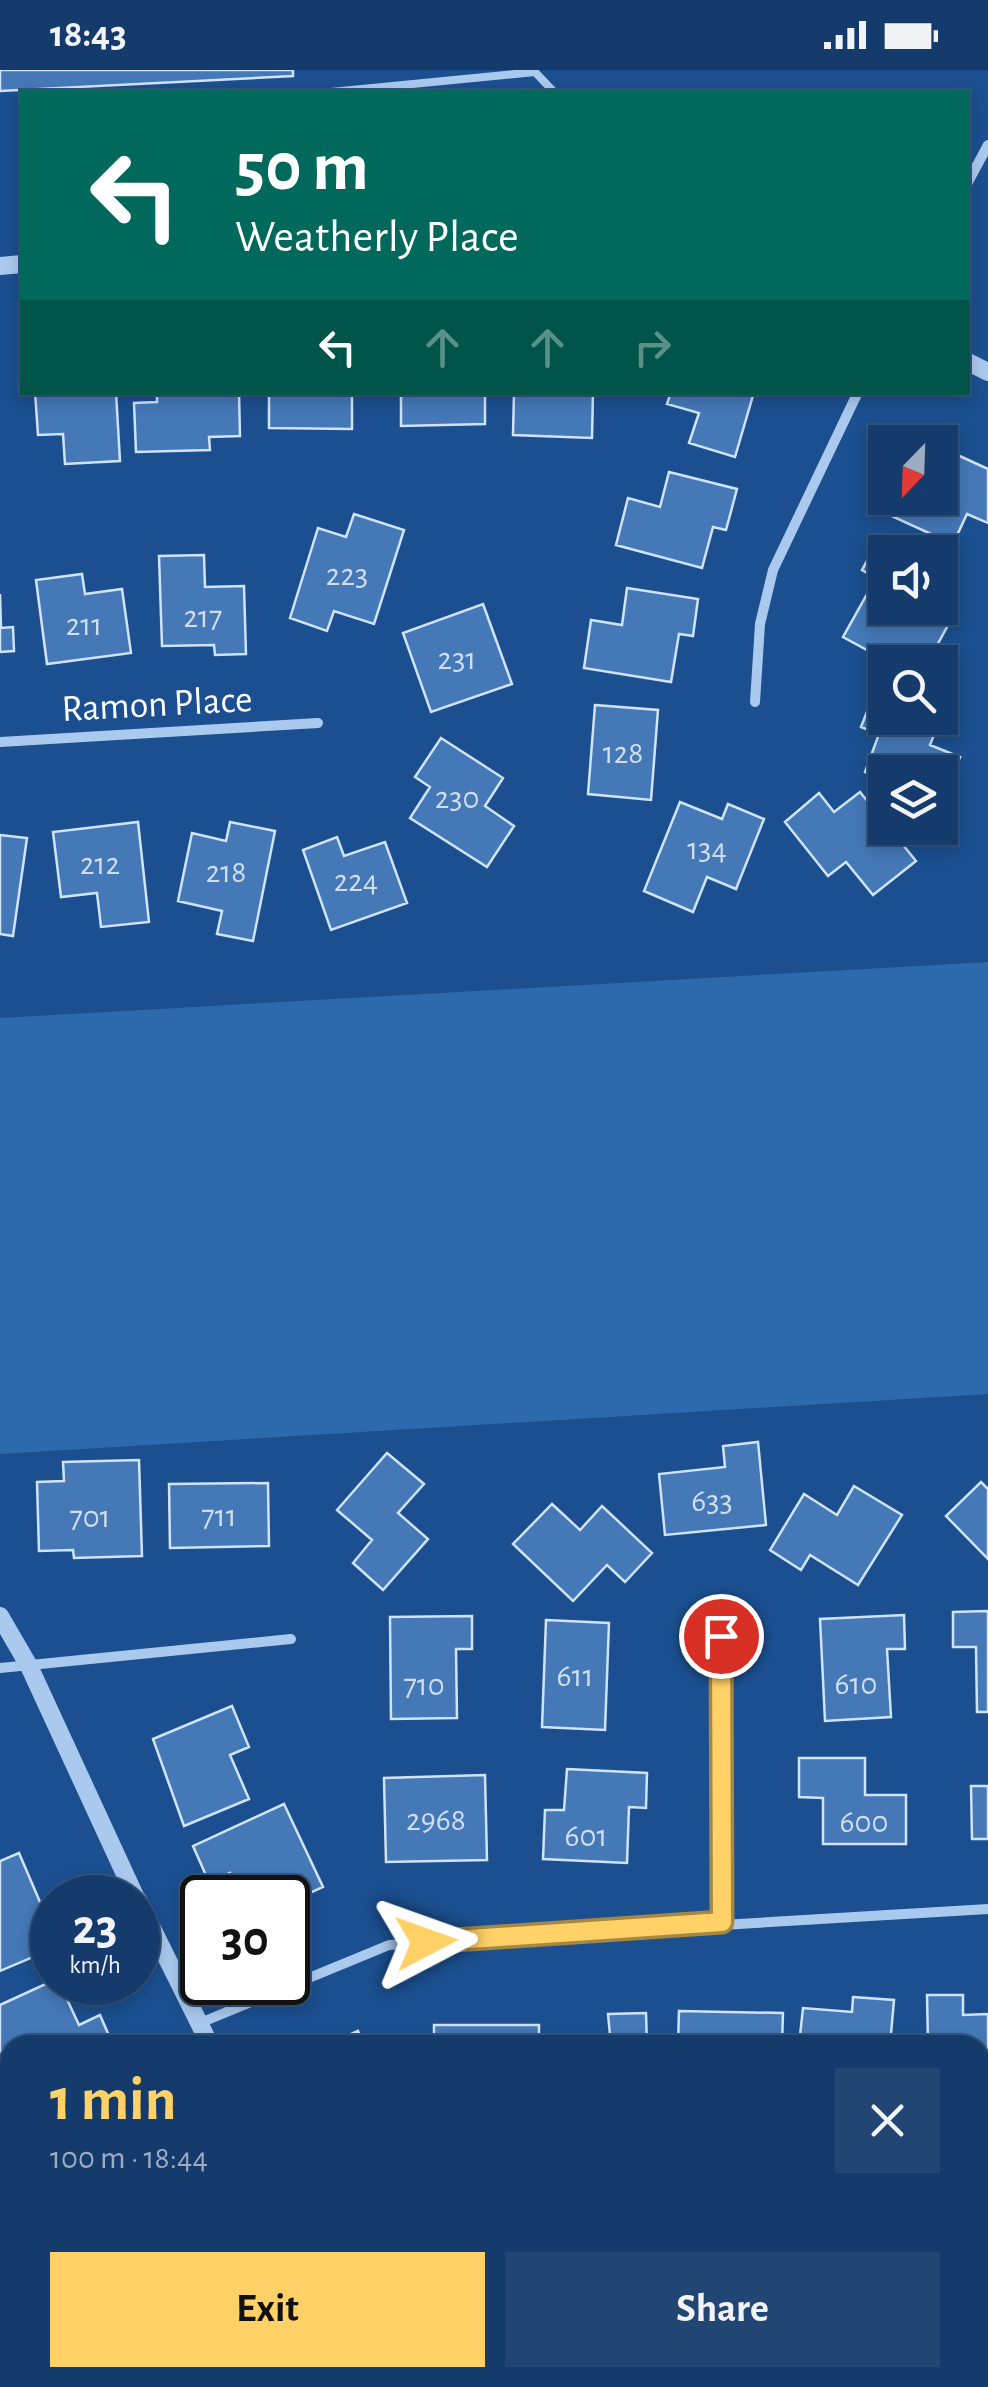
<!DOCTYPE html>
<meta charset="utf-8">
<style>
body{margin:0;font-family:"Alegreya Sans",sans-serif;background:#214673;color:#f1f3f6;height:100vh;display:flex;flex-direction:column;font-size:38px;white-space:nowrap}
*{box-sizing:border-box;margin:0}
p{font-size:32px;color:#9dadc1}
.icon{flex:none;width:55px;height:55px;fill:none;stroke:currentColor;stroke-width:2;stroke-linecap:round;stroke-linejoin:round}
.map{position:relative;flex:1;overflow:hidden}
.sheet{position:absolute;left:0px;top:1965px;width:990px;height:352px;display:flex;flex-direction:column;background:#143b6b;border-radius:30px 30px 0 0;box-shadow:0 5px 15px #0003,0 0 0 2px #33557e}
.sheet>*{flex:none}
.guide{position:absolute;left:20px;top:20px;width:950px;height:305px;border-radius:0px;box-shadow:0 5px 15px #0003,0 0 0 2px #33557e;background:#00695c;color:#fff;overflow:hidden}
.needle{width:65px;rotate:203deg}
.tools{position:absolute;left:868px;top:355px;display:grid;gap:20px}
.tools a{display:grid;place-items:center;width:90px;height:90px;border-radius:0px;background:#143b6b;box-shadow:0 5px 15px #0003,0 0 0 2px #33557e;font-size:50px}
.speed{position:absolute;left:30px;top:1805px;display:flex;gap:20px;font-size:50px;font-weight:700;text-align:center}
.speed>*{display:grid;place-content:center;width:130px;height:130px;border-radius:50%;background:#143b6b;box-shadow:0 5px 15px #0003,0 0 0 2px #33557e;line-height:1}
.speed small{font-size:25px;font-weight:400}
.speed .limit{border:5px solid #111;border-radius:15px;background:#fff;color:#111}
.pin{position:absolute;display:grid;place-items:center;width:85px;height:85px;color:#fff;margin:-42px;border:5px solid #fff;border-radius:50%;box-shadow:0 2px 10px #0007}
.me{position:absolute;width:110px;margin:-55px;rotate:86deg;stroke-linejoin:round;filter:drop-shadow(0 0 8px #0008)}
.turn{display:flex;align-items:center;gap:35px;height:210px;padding:0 50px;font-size:45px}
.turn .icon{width:130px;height:130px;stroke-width:2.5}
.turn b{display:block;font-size:70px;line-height:85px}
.lanes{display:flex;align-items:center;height:95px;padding:0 50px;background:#0003;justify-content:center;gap:50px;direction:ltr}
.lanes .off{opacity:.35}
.round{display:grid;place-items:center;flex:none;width:105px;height:105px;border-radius:0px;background:#214673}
.overview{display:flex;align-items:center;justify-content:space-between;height:170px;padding:0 50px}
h1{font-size:60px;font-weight:600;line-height:75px;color:#ffd166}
.action{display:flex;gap:20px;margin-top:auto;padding:20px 50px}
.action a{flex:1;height:115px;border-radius:0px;background:#ffd166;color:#111;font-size:40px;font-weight:600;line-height:115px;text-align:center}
.action a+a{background:#214673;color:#f1f3f6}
.status{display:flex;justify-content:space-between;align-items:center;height:70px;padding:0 50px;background:#143b6b;direction:ltr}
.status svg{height:28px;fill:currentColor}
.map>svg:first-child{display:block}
.green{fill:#2e69ad}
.building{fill:#4478b7;stroke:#cfe3fa;stroke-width:2.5}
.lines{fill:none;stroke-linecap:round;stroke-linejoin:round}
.service{stroke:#a9c9ee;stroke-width:8}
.minor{stroke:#a9c9ee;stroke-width:10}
.tertiary{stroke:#a9c9ee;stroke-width:18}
.route-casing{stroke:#a68842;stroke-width:25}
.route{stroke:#ffd166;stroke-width:18}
.labels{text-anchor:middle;stroke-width:10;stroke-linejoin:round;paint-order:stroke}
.number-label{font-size:32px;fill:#d0dded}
.street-label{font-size:38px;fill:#fff;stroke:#1b4f8f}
</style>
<div class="status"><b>18:43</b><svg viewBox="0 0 49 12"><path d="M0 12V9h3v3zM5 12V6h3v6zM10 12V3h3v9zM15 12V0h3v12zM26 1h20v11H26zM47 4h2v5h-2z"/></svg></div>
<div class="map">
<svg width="988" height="2317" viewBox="0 0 988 2317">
<rect width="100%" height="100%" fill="#1b4f8f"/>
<path class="green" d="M988 892V1324L0 1384V948Z"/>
<path class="building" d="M0 0H293V6L0 21Z
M35 322H116L120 391 65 394 63 364 38 365Z
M157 322H239L240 366 209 367 210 380 136 382 134 333 157 332Z
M269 322H352V359L269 358Z
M401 322H485V354L401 356Z
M514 322H593L592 368 513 365Z
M671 322H754L735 387 689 373 699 343 667 334Z
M940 377 988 399V453L967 444 953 474 887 444 895 428H940Z
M669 402 737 419 726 460 713 457 702 498 616 475 628 428 660 437Z
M354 444 404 460 374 554 334 541 327 561 290 548 318 458 346 467Z
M881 465 912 482H885V538H939L953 546 929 590 904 577 895 592H889L843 567 876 508 862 500Z
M204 485 205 517 244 516 246 584 215 585 214 575 162 576 159 486Z
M82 504 85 524 122 519 131 583 47 594 36 510Z
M627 518 698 529 693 566 679 564 671 612 584 598 591 550 622 555Z
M0 524 1 558 13 557 14 581 0 582Z
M483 534 512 614 431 642 403 563Z
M876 619 885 623V648L942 644 930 675 960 687 943 732 940 702H885V710L865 702 879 664 861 657Z
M595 635 658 640 651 730 588 724Z
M441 668 503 708 485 736 514 756 487 797 410 748 430 717 415 707Z
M860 722 916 791 873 825 846 792 828 806 785 752 819 723 834 742Z
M680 732 722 749 728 734 764 749 736 819 707 807 693 842 644 821Z
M138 752 149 852 101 857 97 823 61 827 53 762Z
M230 752 275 761 253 871 217 864 222 841 178 831 192 763 226 771Z
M0 765 27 768 13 866 0 864Z
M337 767 344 786 385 772 407 833 331 860 303 780Z
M758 1372 766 1455 665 1465 659 1404 725 1397 723 1376Z
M387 1383 424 1414 398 1443 428 1469 383 1520 353 1493 372 1470 337 1440Z
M139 1390 142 1486 74 1488 73 1480 39 1481 37 1412 64 1411 63 1392Z
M981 1412 988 1419V1489L946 1446Z
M268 1413 269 1476 170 1478 169 1414Z
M854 1416 902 1445 858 1515 810 1485 801 1500 770 1480 804 1424 837 1445Z
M552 1434 580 1460 602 1436 652 1483 625 1512 607 1495 573 1531 513 1474Z
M988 1541V1642H977L976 1577H953V1542Z
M904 1545 905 1579H887L891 1647 825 1651 820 1549Z
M472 1546V1579H456L457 1648 391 1649 390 1547Z
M546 1550 609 1553 605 1660 542 1657Z
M232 1636 249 1677 230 1685 249 1729 184 1756 153 1669Z
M799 1688H865V1725H906V1774H823V1728L799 1727Z
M567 1699 647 1703 646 1738 629 1737 627 1793 543 1789 545 1740H564Z
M485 1705 487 1790 386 1792 384 1708Z
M971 1716H988V1769H972Z
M284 1734 323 1817 288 1833V1828H241L230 1803 209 1812 193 1776Z
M19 1783 52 1860V1879L0 1901V1791Z
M52 1911 59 1912 79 1955 100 1945 113 1975H10V1991L6 1993 0 1980V1935Z
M927 1925H963V1945L988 1944V2025H980V1975H928Z
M853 1927 894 1930 890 1975H799L803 1938 852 1942Z
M679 1941 783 1943 782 1975H678Z
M646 1943 647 1975H558V1967L610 1965 608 1944Z
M434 1955H539V1975H434Z
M358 1961 364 1975H325Z
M10 2183V2250L3 2251 0 2185Z
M448 2308H482L460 2317H452Z
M639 2308H714L718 2317H643Z"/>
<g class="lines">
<path class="service" d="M331 22 535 2 554 22"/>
<path class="minor" d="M968 112 988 75
M755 632 760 554 773 500 858 322
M0 672 318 653
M721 1566 722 1851
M0 1598 291 1569
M200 1953 389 1875 988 1839
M887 2308 903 2317
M155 2317 187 2308"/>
<path class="tertiary" d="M0 196 22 194
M968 292 988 302
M0 1546 29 1596 136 1828
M138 1830 210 1975
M361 2308 365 2317"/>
</g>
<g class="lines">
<defs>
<path id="route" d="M426 1872 722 1852 721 1566"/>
</defs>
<use href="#route" class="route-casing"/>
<use href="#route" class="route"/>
</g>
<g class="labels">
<g class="number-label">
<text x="347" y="515">223</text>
<text x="203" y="557">217</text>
<text x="84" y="565">211</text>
<text x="457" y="599">231</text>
<text x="623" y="693">128</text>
<text x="457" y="738">230</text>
<text x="707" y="789">134</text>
<text x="100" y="804">212</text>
<text x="226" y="812">218</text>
<text x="356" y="821">224</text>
<text x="712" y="1441">633</text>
<text x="219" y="1456">711</text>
<text x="90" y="1457">701</text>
<text x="575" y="1616">611</text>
<text x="856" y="1624">610</text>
<text x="424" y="1625">710</text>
<text x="436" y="1760">2968</text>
<text x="864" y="1762">600</text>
<text x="586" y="1776">601</text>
</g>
<g class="street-label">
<text transform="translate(157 633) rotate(-3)" y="13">Ramon Place</text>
</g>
</g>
</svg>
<div class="tools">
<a><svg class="needle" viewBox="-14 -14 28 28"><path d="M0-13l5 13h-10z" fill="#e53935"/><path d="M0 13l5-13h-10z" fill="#9dadc1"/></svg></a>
<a><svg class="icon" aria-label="sound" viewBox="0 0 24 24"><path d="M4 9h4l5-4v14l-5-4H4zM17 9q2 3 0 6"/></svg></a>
<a><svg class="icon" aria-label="search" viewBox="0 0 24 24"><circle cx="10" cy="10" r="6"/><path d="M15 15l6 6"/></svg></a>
<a><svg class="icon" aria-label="layers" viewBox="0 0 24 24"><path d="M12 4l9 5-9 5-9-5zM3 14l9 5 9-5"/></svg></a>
</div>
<div class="speed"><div>23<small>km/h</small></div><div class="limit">30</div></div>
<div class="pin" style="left:721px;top:1566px;background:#d93025"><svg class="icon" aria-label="arrive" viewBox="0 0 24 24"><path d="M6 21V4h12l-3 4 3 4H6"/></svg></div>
<svg class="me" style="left:426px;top:1872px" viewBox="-20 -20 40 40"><path d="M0-17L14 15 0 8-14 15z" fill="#ffd166" stroke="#fff" stroke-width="4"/></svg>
<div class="guide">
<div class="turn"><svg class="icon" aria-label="left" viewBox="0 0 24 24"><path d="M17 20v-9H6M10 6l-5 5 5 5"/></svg><div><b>50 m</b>Weatherly Place</div></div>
<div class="lanes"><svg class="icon" aria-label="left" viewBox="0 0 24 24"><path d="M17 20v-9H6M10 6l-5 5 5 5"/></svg><svg class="icon off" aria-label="ahead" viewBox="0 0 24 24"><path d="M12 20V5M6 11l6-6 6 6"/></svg><svg class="icon off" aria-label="ahead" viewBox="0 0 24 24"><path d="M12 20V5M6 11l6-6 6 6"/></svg><svg class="icon off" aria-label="right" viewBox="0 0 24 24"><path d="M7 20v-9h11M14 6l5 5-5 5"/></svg></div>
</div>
<section class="sheet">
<div class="overview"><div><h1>1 min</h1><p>100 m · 18:44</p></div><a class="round"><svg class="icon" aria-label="close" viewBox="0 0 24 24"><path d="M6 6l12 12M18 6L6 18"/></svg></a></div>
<div class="action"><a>Exit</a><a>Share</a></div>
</section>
</div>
